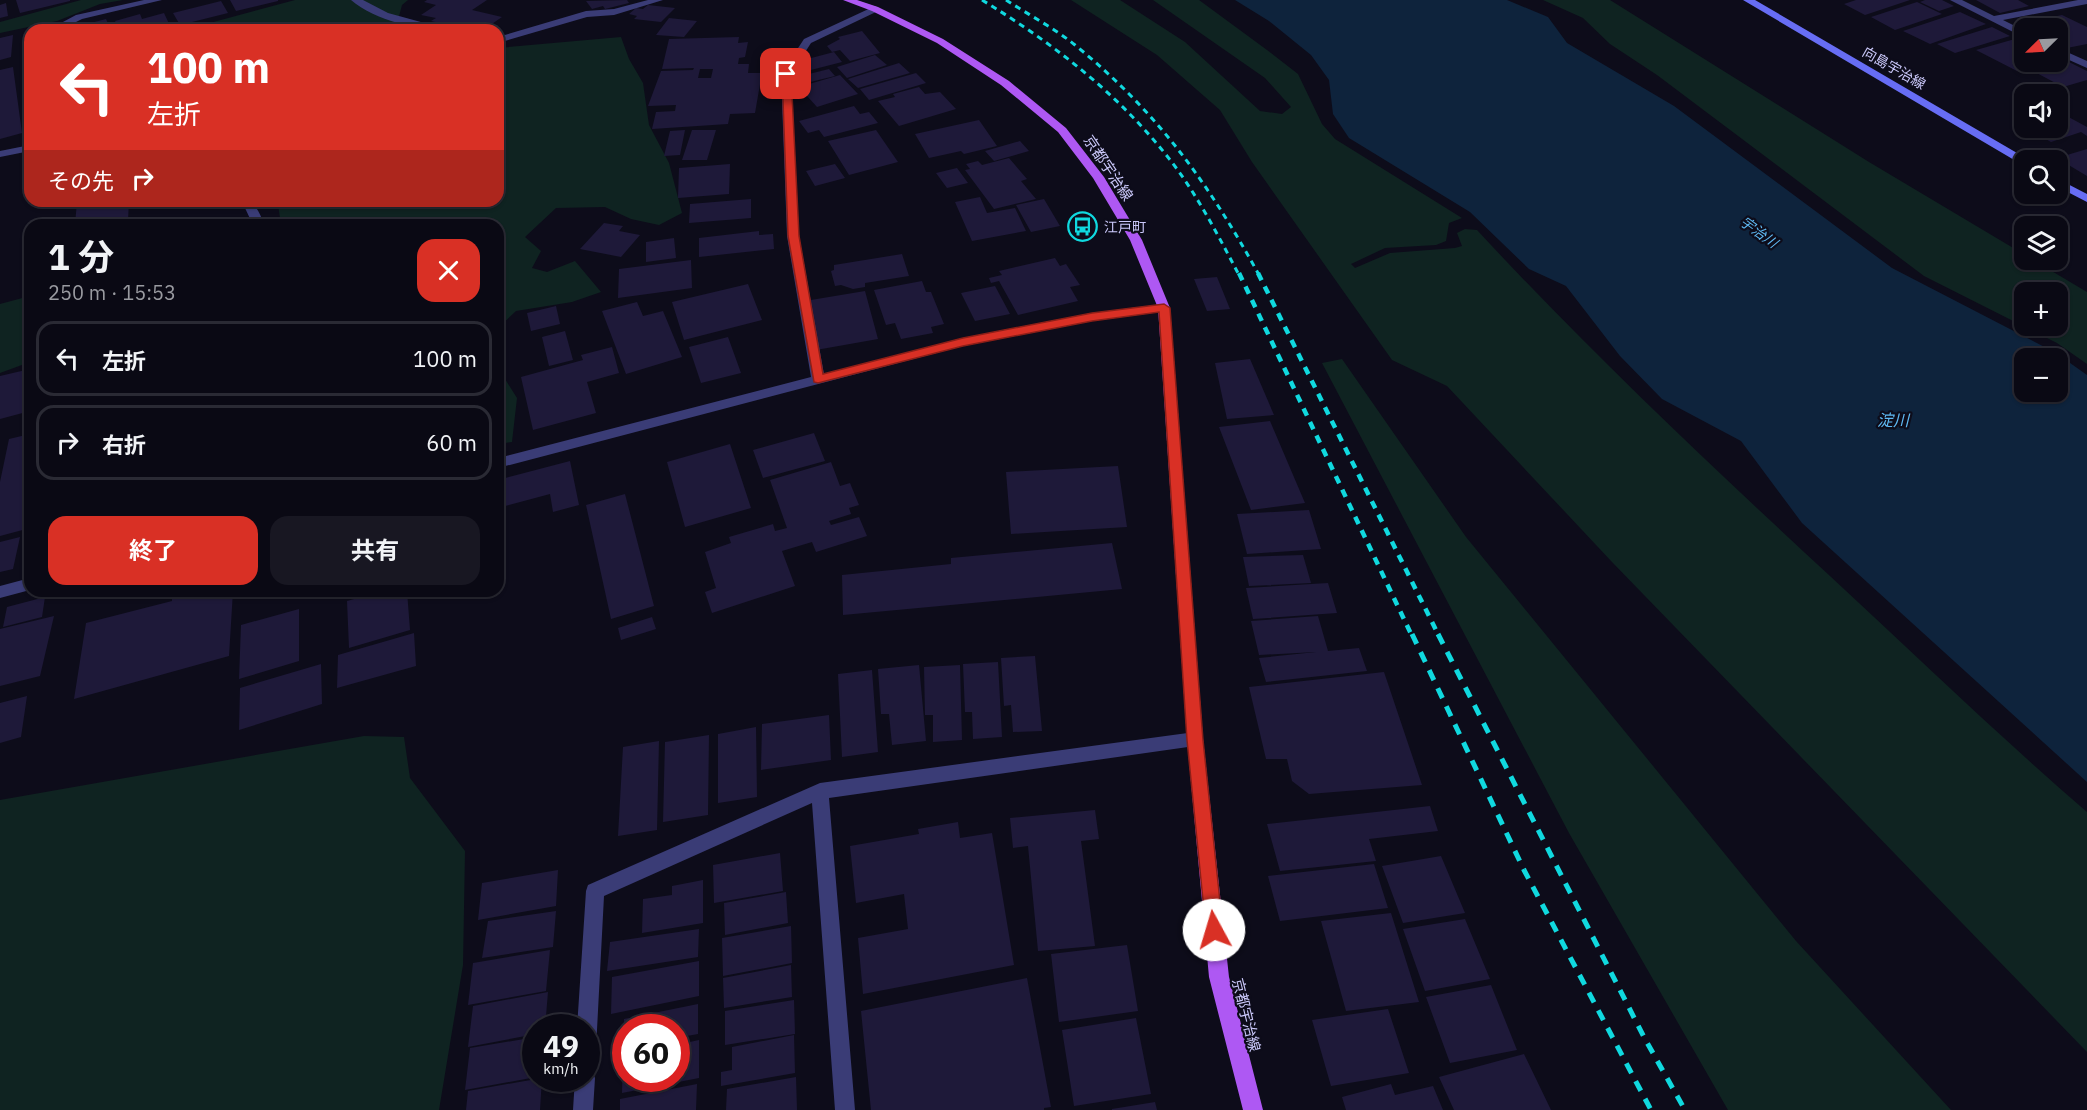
<!DOCTYPE html>
<html lang="ja">
<meta charset="utf-8">
<style>
body{margin:0;font-family:"IBM Plex Sans","Noto Sans JP",sans-serif;background:#181722;color:#f1f3f6;height:100vh;display:flex;flex-direction:column;font-size:22px;white-space:nowrap}
*{box-sizing:border-box;margin:0}
p{font-size:20px;color:#999aa0}
.icon{flex:none;width:33px;height:33px;fill:none;stroke:currentColor;stroke-width:2;stroke-linecap:round;stroke-linejoin:round}
.map{position:relative;flex:1;overflow:hidden}
.sheet{position:absolute;left:24px;top:219px;width:480px;height:378px;display:flex;flex-direction:column;background:#0a0914;border-radius:18px;box-shadow:0 2px 4px #0004,0 0 0 2px #2a2a34}
.sheet>*{flex:none}
.guide{position:absolute;left:24px;top:24px;width:480px;height:183px;border-radius:18px;box-shadow:0 2px 4px #0004,0 0 0 2px #2a2a34;background:#d93025;color:#fff;overflow:hidden}
.needle{width:39px;rotate:246deg}
.buttons{position:absolute;left:2014px;top:18px;display:grid;gap:12px}
.buttons a{display:grid;place-items:center;width:54px;height:54px;border-radius:12px;background:#0a0914;box-shadow:0 2px 4px #0004,0 0 0 2px #2a2a34;font-size:30px}
.speed{position:absolute;left:522px;top:1014px;display:flex;gap:12px;font-size:30px;font-weight:700;text-align:center}
.speed>*{display:grid;place-content:center;width:78px;height:78px;border-radius:50%;background:#0a0914;box-shadow:0 2px 4px #0004,0 0 0 2px #2a2a34;line-height:1}
.speed small{font-size:15px;font-weight:400}
.speed .limit{border:9px solid #d22;background:#fff;color:#111}
.pin{position:absolute;display:grid;place-items:center;width:51px;height:51px;color:#fff;margin:-26px;border-radius:12px;box-shadow:0 3px 9px #0006}
.me{position:absolute;width:66px;margin:-33px;rotate:354deg;stroke-linejoin:round;filter:drop-shadow(0 0 4px #0008)}
.turn{display:flex;align-items:center;gap:21px;height:126px;padding:0 24px;font-size:27px}
.turn .icon{width:78px;height:78px;stroke-width:2.5}
.turn b{display:block;font-size:42px;line-height:51px}
.then{display:flex;align-items:center;height:57px;padding:0 24px;background:#0003;gap:12px;font-size:22px}
.round{display:grid;place-items:center;flex:none;width:63px;height:63px;border-radius:18px;background:#181722}
.overview{display:flex;align-items:center;justify-content:space-between;height:102px;padding:0 24px}
h1{font-size:36px;font-weight:700;line-height:45px}
.primary-button{display:flex;gap:12px;margin-top:auto;padding:12px 24px}
.primary-button a{flex:1;height:69px;border-radius:18px;background:#d93025;color:#fff;font-size:24px;font-weight:700;line-height:69px;text-align:center}
.primary-button a+a{background:#181722;color:#f1f3f6}
ul{padding:0;list-style:none}
li{display:flex;align-items:center;gap:18px;height:75px;margin:0 12px 9px;padding:0 12px;border:3px solid #2a2a34;border-radius:18px}
li div{flex:1}
li b{display:block;font-size:22px}
li em{font-style:normal}
.map>svg:first-child{display:block}
.green{fill:#0f2321;fill-rule:evenodd}
.water{fill:#0e233c;fill-rule:evenodd}
.building{fill:#1e1939;fill-rule:evenodd}
.lines{fill:none;stroke-linecap:round;stroke-linejoin:round}
.minor{fill:#3a3c76;fill-rule:evenodd}
.secondary{fill:#676df4;fill-rule:evenodd}
.primary{fill:#ae58f3;fill-rule:evenodd}
.rail-far2{stroke:#10d9df;stroke-width:3;stroke-dasharray:6 5;stroke-linecap:butt}
.rail-far1{stroke:#10d9df;stroke-width:4.5;stroke-dasharray:8 7;stroke-linecap:butt}
.rail{stroke:#10d9df;stroke-width:5;stroke-dasharray:11 9;stroke-linecap:butt}
.route{fill:#d93025;stroke:#8d1f18;stroke-width:1.5}
.labels{text-anchor:middle;stroke-width:4.5;stroke-linejoin:round;paint-order:stroke}
.far-street-label{font-size:14px;fill:#cbc9fb;stroke:#0d0c1a}
.far-poi-label{font-size:14px;fill:#cbc9fb;stroke:#0d0c1a;text-anchor:start}
.far-water-label{font-size:14px;font-style:italic;fill:#5fb9f3;stroke:#0d0c1a}
.street-label{font-size:15px;fill:#cbc9fb;stroke:#0d0c1a}
.water-label{font-size:16px;font-style:italic;fill:#5fb9f3;stroke:#0d0c1a}
</style>
<div class="map">
<svg width="2087" height="1110" viewBox="0 0 2087 1110">
<rect width="100%" height="100%" fill="#0d0c1a"/>
<path class="green" d="M81 0H123L100 4 57 21 0 33V22Z
M295 0H408L402 5 397 24 414 30H184Z
M1071 0H1120L1185 42 1260 111 1282 114 1291 107 1265 78 1153 0H1199L1267 50 1298 74 1322 124 1335 139 1462 218 1449 223 1446 241 1436 245 1385 248 1351 264 1355 268 1390 253 1455 248 1462 246 1457 233 1465 229 1477 230C1589 351 1709 464 1830 576 1915 655 1999 736 2087 812V1052L1612 562 1447 386 1392 360 1252 162 1220 110 1157 55Z
M1543 0H1610L1869 162 2025 255V260H2033L2087 292V364L2057 343 1924 276 1657 75 1610 44 1583 18ZM2025 292H2058V326H2025Z
M621 37 629 59 643 83 649 125 669 163 682 213 659 225 631 219 605 207 556 208 525 237 541 251 532 268 547 272 575 261 601 292 572 302 516 311 500 326V371L517 398 512 442 498 444V225H281L278 204 282 201H498V48Z
M30 296V362L0 373V304Z
M1342 359 1466 537 1796 941 1951 1110H1728L1569 833 1322 363Z
M364 736 404 737 410 778 465 851 463 965 439 1110H0V800Z"/>
<path class="water" d="M1235 0H1507L1548 17 1567 43 1674 106 1892 268 2056 353 2087 375V782L1802 523 1741 441 1662 399 1620 356 1566 286 1529 269 1470 212 1349 138 1333 114 1329 80 1311 55 1269 21ZM2058 358V392H2025V358Z"/>
<path class="building" d="M16 0H70V1L20 13Z
M230 0H278V1L236 11Z
M427 0H487L472 10 502 17 483 30H470L431 21 436 18 421 15 436 5 424 2Z
M627 0 629 3 605 9 603 6 592 9 586 1Z
M1856 0H1910L1865 15 1844 4Z
M1925 0H1942L1954 6 1939 11 1920 2Z
M1976 0H2018L2029 6 2000 13Z
M221 1 228 13 180 25 173 13Z
M1917 2 1942 14 1895 30 1871 17Z
M6 3 8 16 0 18V5Z
M648 5 675 8 661 22 634 19 637 16 629 14 636 8 643 9Z
M1960 12 1986 24 1930 44 1903 31Z
M164 13 171 28 162 30H119L115 21 140 14 142 19Z
M2062 15 2087 27V44L2067 48 2058 43V28H2030L2021 24Z
M669 18 697 21 684 37 656 35Z
M106 19 111 30H81L79 26Z
M1992 27 2010 36 1955 53 1937 44Z
M862 31 880 53 850 61 840 50 832 52 827 46 840 39 838 37Z
M13 35 11 57 0 60V38Z
M739 37 738 43 748 42 745 57 739 58 738 64H749L748 73H762L755 113 730 114 728 124 652 129 656 112 675 111 676 105 648 106 661 71 693 70 694 68 662 69 669 39ZM700 69H713L711 78H698Z
M2015 39 2025 43V62L2042 63 2017 71 1976 50Z
M834 52 842 62 807 71 800 61Z
M875 55 887 65 847 78 837 67Z
M2067 61 2087 71V80L2063 87 2033 71Z
M899 63 910 73 858 88 848 79Z
M13 67 22 133 0 139V70Z
M829 69 835 76 802 84 797 77Z
M916 73 926 83 869 100 860 89Z
M840 75 858 94 817 107 799 87Z
M919 87 925 94 940 92 956 109 899 126 878 101 895 97 893 94Z
M854 106 860 114 869 112 878 123 824 137 819 130 808 133 799 121Z
M2063 114 2087 127V136L2081 132 2051 142 2026 128H2058V116Z
M979 120 997 146 964 154 961 151 929 158 915 134Z
M685 130 680 155 664 156 670 131Z
M692 130H716L707 160H682Z
M876 130 898 162 849 175 828 141Z
M1020 141 1029 151 994 161 985 151Z
M2087 149V176L2057 158Z
M1009 158 1027 179 1021 181 1036 199 994 209 965 170 970 169 966 164 978 161 982 165Z
M730 164 729 194 678 198 679 168Z
M835 164 845 178 815 186 806 171Z
M957 168 968 183 947 188 936 173Z
M980 197 987 213 1015 208 1026 231 972 241 955 202Z
M751 199V218L689 223 690 204Z
M1044 199 1060 226 1031 232 1016 205Z
M77 201H129L128 221 113 225H75Z
M604 223 623 226 619 231 640 235 621 257 580 249Z
M759 231V235L773 234 774 249 699 257V238Z
M674 238 676 258 646 262V242Z
M902 254 909 276 865 283V287L853 289 841 285 835 286 831 271 834 270V265Z
M1055 258 1060 266 1066 264 1080 285 1070 287 1078 301 1018 315 999 281 991 283 989 278 1002 275 999 271Z
M691 260 692 288 618 298 619 269Z
M1217 277 1230 309 1207 311 1194 279Z
M922 281 926 292H931L944 324 931 327 933 333 901 339 895 323 886 325 874 290Z
M748 284 762 320 684 340 672 302Z
M995 286 1010 314 975 321 961 293Z
M865 291 878 339 816 350 805 301Z
M637 302 643 316 663 311 682 357 626 374 602 311Z
M556 306 560 324 531 331 527 313Z
M565 331 573 360 549 366 542 337Z
M728 337 741 373 701 383 689 347Z
M612 347 619 373 587 382 596 413 533 430 521 377 583 360 581 355Z
M1250 359 1274 415 1227 419 1215 363Z
M30 369V411L0 419V376Z
M1270 421 1305 503 1251 510 1219 427Z
M814 433 825 461 763 478 753 450Z
M30 434V528L0 536V482L9 439Z
M730 444 751 508 685 527 667 462Z
M570 461 579 505 553 512 550 494 498 508V480Z
M831 462 840 486 850 483 859 505 849 508 851 514 829 521 831 525 859 517 867 536 816 552 812 542 782 551 795 586 712 613 705 592 716 588 705 552 731 543 729 537 773 524 775 531 787 528 770 480Z
M1118 466 1127 527 1011 534 1006 472Z
M625 494 654 606 611 619 586 505Z
M1309 510 1321 549 1247 554 1237 514Z
M20 537 13 569 0 572V542Z
M1112 543 1122 589 843 615 842 575 951 564V558Z
M1303 555 1311 583 1249 586 1243 557Z
M1328 583 1337 613 1253 619 1246 588Z
M176 591H233L229 656 74 699 86 623 172 601V592Z
M353 591H407L410 630 349 648 347 601 354 599Z
M45 597 42 617 3 627 7 607Z
M299 609V661L239 679 241 625Z
M54 616 40 676 0 686V629Z
M1318 616 1328 651 1359 648 1367 671 1266 682 1259 658 1316 652 1259 655 1251 621Z
M652 617 656 629 621 640 618 628Z
M414 633 416 666 337 688 338 655Z
M1035 656 1042 731 1013 732 1011 705 1004 706 1001 658Z
M998 662 1002 737 973 739 972 712H965L963 664Z
M321 664 322 704 239 730 240 688Z
M919 665 926 741 892 745 889 714H881L878 669Z
M960 665 962 740 933 742V715H925L924 667Z
M872 670 878 752 842 757 838 674Z
M1384 672 1422 785 1309 794 1292 781 1287 759H1266L1249 687Z
M27 696 21 737 0 743V703Z
M829 715 831 760 761 770 762 724Z
M756 727 757 797 718 803V734Z
M709 735 708 815 663 822 665 742Z
M659 741 657 830 618 836 623 747Z
M1430 806 1438 831 1369 839 1376 861 1280 871 1267 824Z
M1095 810 1099 839 1081 841 1095 946 1038 951 1028 846 1013 848 1010 818Z
M958 822 960 838 992 833 1014 965 863 994 858 938 908 929 904 894 856 903 850 846 919 834 918 829Z
M780 853 783 891 714 903 713 865Z
M1441 856 1465 913 1403 923 1382 866Z
M1374 864 1388 908 1280 921 1268 876Z
M558 870 556 906 478 920 482 883Z
M703 880V923L642 933 643 899 672 895V886Z
M786 892 788 923 725 935 724 903Z
M556 911 553 947 482 958 488 921Z
M1391 913 1419 1002 1346 1011 1321 921Z
M1465 919 1490 979 1425 991 1403 929Z
M791 926 792 963 723 976 722 938Z
M699 929 698 957 607 971 610 942Z
M1127 945 1138 1011 1059 1022 1051 954Z
M550 950 546 991 468 1005 473 963Z
M699 961V996L611 1014 612 977Z
M791 965 792 997 724 1008 723 978Z
M1027 978 1051 1107 1044 1108V1110H871L861 1011Z
M1491 985 1517 1050 1450 1063 1426 997Z
M548 992 545 1028H536V1034L468 1047 473 1006Z
M794 1000 795 1034 725 1045V1011Z
M698 1004V1034L676 1038V1028H626V1048H623L624 1019Z
M1388 1009 1409 1073 1331 1086 1312 1020Z
M1136 1018 1151 1094 1074 1106 1062 1030Z
M794 1035 795 1073 721 1086V1072L732 1070V1047Z
M536 1037V1077L465 1090 470 1048Z
M699 1040V1078L622 1093 623 1055H626V1078H676V1045Z
M1524 1054 1551 1110H1454L1439 1077Z
M796 1077 797 1110H726L727 1089Z
M542 1078 540 1110H466L468 1091Z
M697 1084 696 1110H620V1099Z
M1391 1084 1395 1095 1433 1086 1443 1110H1346L1342 1097Z
M1155 1102 1157 1110H1112V1109Z"/>
<g class="lines">
<path class="minor" d="M144 0H162L82 19 60 30H48L76 15Z
M351 0H363L388 13 450 30C419 30 375 21 351 0Z
M648 0H663L614 15 587 17 498 43V37L586 11 614 9Z
M1950 0H1962L1994 16 2078 0H2087V4L2003 20 2025 31V38Z
M875 6 880 9 878 11 811 43 791 74 799 236 824 374 963 338 1092 313 1164 304 1168 305 1170 308 1168 311 1092 321 963 346 498 468V458L811 377 787 236 781 74 804 39Z
M2058 48 2087 61V68L2058 55Z
M30 145V151L0 157V151Z
M235 201C257 201 256 207 265 225H253L245 208Z
M30 578V590L0 598V586Z
M1195 732 1201 734 1203 739 1201 744 1195 746 829 798 855 1110H835L812 803 604 896 596 1049 593 1056 586 1059V1028H577L586 891 588 885 820 783Z
M586 1068 592 1071 595 1078 593 1110H573L575 1078H586Z"/>
<path class="secondary" d="M1743 0H1755L2029 160H2025V165L2021 164Z
M2058 179 2087 194V202L2058 187Z"/>
<path class="primary" d="M843 0H857L878 7 943 39 1009 81 1066 128 1104 177 1142 240 1170 308 1203 739 1229 977 1263 1110H1243L1209 977 1187 739 1158 308 1130 240 1093 178 1058 132 1001 85 937 43 872 11Z"/>
<path class="rail-far2" d="M982 0C1056 45 1125 99 1177 169 1201 202 1220 239 1239 275
M1006 0C1029 15 1054 28 1075 45 1157 112 1208 182 1259 275"/>
<path class="rail-far1" d="M1239 273 1412 636
M1258 273 1439 636"/>
<path class="rail" d="M1412 634 1524 870 1651 1110
M1438 634 1645 1039 1685 1110"/>
</g>
<path class="route" d="M786 71 791 74 799 236 823 374 963 338 1092 313 1164 304 1170 308 1203 740 1223 930 1220 936 1214 938 1208 936 1206 930 1187 740 1159 312 1092 321 963 346 818 383 814 382 788 236 782 74Z"/>
<defs>
<symbol id="bus-ring" viewBox="-11 -11 22 22"><circle r="9.5" fill="#0d0c1a" stroke="#10d9df" stroke-width="1.5"/><path d="M-5-6H5V4H4V6H2V4H-2V6H-4V4H-5ZM-3.5-4V0h7V-4ZM-3.5 1.2v1.5H-2V1.2ZM2 1.2v1.5H3.5V1.2Z" fill="#10d9df"/></symbol>
</defs>
<g fill-rule="evenodd">
<use href="#bus-ring" x="1066" y="210" width="33" height="33"/>
</g>
<g class="labels">
<g class="far-street-label">
<text transform="translate(1894 68) rotate(30)" y="5">向島宇治線</text>
</g>
<g class="far-poi-label">
<text x="1104" y="232">江戸町</text>
</g>
<g class="far-water-label">
<text transform="translate(1759 232) rotate(36)" y="5">宇治川</text>
</g>
<g class="street-label">
<text transform="translate(1108 168) rotate(56)" y="5">京都宇治線</text>
<text transform="translate(1246 1015) rotate(76)" y="5">京都宇治線</text>
</g>
<g class="water-label">
<text x="1893" y="426">淀川</text>
</g>
</g>
</svg>
<div class="buttons">
<a><svg class="needle" viewBox="-14 -14 28 28"><path d="M0-13l5 13h-10z" fill="#e53935"/><path d="M0 13l5-13h-10z" fill="#999aa0"/></svg></a>
<a><svg class="icon" aria-label="sound" viewBox="0 0 24 24"><path d="M4 9h4l5-4v14l-5-4H4zM17 9q2 3 0 6"/></svg></a>
<a><svg class="icon" aria-label="search" viewBox="0 0 24 24"><circle cx="10" cy="10" r="6"/><path d="M15 15l6 6"/></svg></a>
<a><svg class="icon" aria-label="layers" viewBox="0 0 24 24"><path d="M12 4l9 5-9 5-9-5zM3 14l9 5 9-5"/></svg></a>
<a>+</a>
<a>−</a>
</div>
<div class="speed"><div>49<small>km/h</small></div><div class="limit">60</div></div>
<div class="pin" style="left:786px;top:74px;background:#d93025"><svg class="icon" aria-label="arrive" viewBox="0 0 24 24"><path d="M6 21V4h12l-3 4 3 4H6"/></svg></div>
<svg class="me" style="left:1214px;top:930px" viewBox="-20 -20 40 40"><circle r="19" fill="#fff"/><path d="M0-13L10 11 0 6-10 11z" fill="#d93025"/></svg>
<div class="guide">
<div class="turn"><svg class="icon" aria-label="left" viewBox="0 0 24 24"><path d="M17 20v-9H6M10 6l-5 5 5 5"/></svg><div><b>100 m</b>左折</div></div>
<div class="then">その先<svg class="icon" aria-label="right" viewBox="0 0 24 24"><path d="M7 20v-9h11M14 6l5 5-5 5"/></svg></div>
</div>
<section class="sheet">
<div class="overview"><div><h1>1 分</h1><p>250 m · 15:53</p></div><a class="round" style="background:#d93025;color:#fff"><svg class="icon" aria-label="close" viewBox="0 0 24 24"><path d="M6 6l12 12M18 6L6 18"/></svg></a></div>
<ul>
<li><svg class="icon" aria-label="left" viewBox="0 0 24 24"><path d="M17 20v-9H6M10 6l-5 5 5 5"/></svg><div><b>左折</b></div><em>100 m</em></li>
<li><svg class="icon" aria-label="right" viewBox="0 0 24 24"><path d="M7 20v-9h11M14 6l5 5-5 5"/></svg><div><b>右折</b></div><em>60 m</em></li>
</ul>
<div class="primary-button"><a>終了</a><a>共有</a></div>
</section>
</div>
